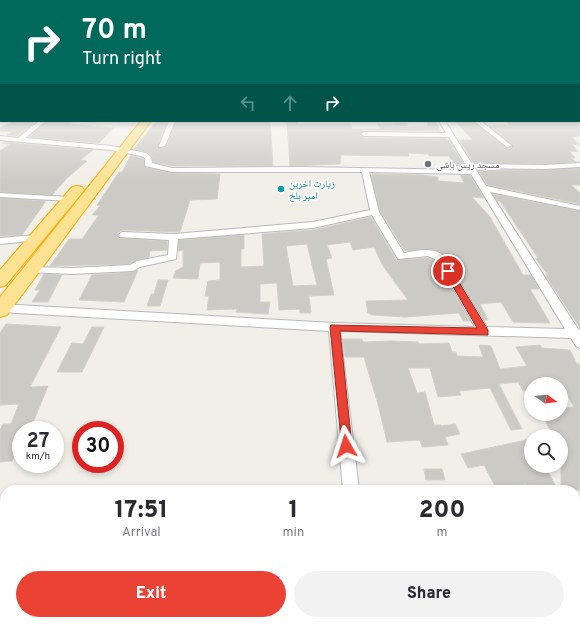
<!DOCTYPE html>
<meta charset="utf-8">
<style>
body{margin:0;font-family:Overpass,"Noto Naskh Arabic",sans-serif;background:#f2f2f3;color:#2b2b33;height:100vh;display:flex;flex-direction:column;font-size:15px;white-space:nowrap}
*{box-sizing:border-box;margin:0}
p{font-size:13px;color:#7c7c81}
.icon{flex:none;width:22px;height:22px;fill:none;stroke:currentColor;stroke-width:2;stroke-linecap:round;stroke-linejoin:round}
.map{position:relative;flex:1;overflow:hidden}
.panel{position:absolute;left:0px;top:485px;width:580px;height:140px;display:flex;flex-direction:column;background:#fff;border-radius:16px 16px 0 0;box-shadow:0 2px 6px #0003}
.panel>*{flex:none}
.top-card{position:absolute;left:0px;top:0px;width:580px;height:122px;box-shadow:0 2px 6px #0003;background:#00695c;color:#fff;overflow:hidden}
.needle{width:26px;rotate:105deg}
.buttons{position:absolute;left:524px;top:377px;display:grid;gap:8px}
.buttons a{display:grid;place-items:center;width:44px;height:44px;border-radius:50%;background:#fff;box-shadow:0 2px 6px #0003;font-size:20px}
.speed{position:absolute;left:12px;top:421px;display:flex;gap:8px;font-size:20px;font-weight:700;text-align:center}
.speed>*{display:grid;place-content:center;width:52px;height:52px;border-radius:50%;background:#fff;box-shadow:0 2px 6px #0003;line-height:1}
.speed small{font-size:10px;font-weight:400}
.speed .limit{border:6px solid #d22;background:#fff;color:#111}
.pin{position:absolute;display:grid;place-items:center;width:34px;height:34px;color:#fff;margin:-17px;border:2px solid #fff;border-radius:50%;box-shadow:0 1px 4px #0007}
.me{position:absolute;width:44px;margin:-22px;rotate:354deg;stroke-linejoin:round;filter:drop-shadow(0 0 3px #0008)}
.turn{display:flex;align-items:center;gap:14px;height:84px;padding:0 16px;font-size:18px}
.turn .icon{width:52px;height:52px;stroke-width:2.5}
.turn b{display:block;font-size:28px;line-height:34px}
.lanes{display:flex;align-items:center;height:38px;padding:0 16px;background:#0003;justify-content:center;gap:20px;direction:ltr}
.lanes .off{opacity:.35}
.eta{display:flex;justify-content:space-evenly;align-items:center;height:68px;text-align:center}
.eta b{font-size:24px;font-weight:800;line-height:28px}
.button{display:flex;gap:8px;margin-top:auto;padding:8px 16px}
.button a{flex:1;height:46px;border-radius:24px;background:#ea4335;color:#fff;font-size:16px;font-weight:800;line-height:46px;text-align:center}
.button a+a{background:#f2f2f3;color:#2b2b33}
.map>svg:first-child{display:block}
.building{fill:#cccac5;stroke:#d6d1c6;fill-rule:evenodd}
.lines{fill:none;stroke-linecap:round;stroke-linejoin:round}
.street-casing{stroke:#b5b8bc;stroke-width:2}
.highway-casing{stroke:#f9ab00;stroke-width:2}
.street{fill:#fff;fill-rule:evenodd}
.highway{fill:#fde293;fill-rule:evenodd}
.route{fill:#ea4335;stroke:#982c22}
.worship-dot{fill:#6b7280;stroke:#fff;stroke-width:1.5}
.culture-dot{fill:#0f9aa8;stroke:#fff;stroke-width:1.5}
.labels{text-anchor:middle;stroke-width:3;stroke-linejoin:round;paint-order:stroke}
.far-worship-label{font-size:10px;fill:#5b616d;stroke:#fff;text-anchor:start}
.far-culture-label{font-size:10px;fill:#0d838f;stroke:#fff;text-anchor:start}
</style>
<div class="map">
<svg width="580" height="625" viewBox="0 0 580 625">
<rect width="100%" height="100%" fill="#f1efe8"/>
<path class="building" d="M13 121H37L18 136 7 135 12 132 0 131V128Z
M47 121H68L67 122H72L70 124 113 128 99 143 29 137Z
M157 121H167L158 145 160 148 166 147 176 121H270L273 166H172L153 162 152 156 147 152 134 149Z
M287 121H297V124H351L352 129H380L378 124H393V123H407L408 127 428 126 427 121H436L440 131 364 130 360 134 364 138H445L449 140 466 168H456L449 156H429L428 154 408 153 409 156 341 155 340 164 290 166Z
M455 121H473L507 148 513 146 489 126 510 125 506 121H580V136L572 137 579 145 572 144 578 152 569 151 575 158H571L576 162 545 164 473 163 459 140H473Z
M4 142 93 150 80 160 87 161 67 178 52 195 0 192V151L10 144 2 143Z
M131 155 144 159 145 167 172 173 220 174 217 199 190 200 180 232 122 230 117 234 119 238 167 241V250L150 251 149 257 137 260 130 264 50 266 69 239H82L99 215H92L100 206 97 205 119 172H122Z
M580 168V185H571L580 193V204L487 185 478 170H545Z
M371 174 423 175 438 177V181L464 183 460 175H470L484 198 472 197 490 217 523 275H531L539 289H530L550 323 513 322 501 302 480 304 488 320H484L445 255 430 249 405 251 380 211Z
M493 194 580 211V328L545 275H548L536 259 538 258 500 201H497Z
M0 198 46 201 22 235 0 236Z
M371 217 397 260 428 258 436 261 470 321H463L459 313 405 317 372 315 368 313 366 301 408 300 383 266 374 247 353 250 350 242 327 245 332 258 326 259 334 295 309 296 311 313H300V309L279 310 277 283 260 284V302H270L268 314 236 312 237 309 207 310 209 296H205L208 281 220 280V262L200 263 198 279 173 278 176 271 183 267V250L178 251 179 240 244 235V249H241V267L264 266 262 234 313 230ZM307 244 317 285 293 286 286 246Z
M138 270 124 302 79 300 92 275 133 272Z
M44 274 62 275 48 302H32L40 290H35Z
M158 280H168L160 306H147L151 294H154Z
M6 324 61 327 30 387 48 386 35 418 28 430H21V439L12 461 0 462V430L3 424H11L19 404 0 405V333Z
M92 327H104L82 372H57L72 343 83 344Z
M342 339H362L363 342 391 341 418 342 419 344 449 343 452 352H456L457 356 483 357 479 345 491 346 500 369 527 366 516 347 540 345 542 348 570 350 577 364H580V490H561V436H553L542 414H561V408L574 407 561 384H531V391H523L518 382 499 384 522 429 511 430 490 388 459 391 461 395 438 397 430 368H408L417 393 425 392 434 425H441L442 426 455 424 460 434 445 437 448 445 422 447 420 440 387 442 379 408 364 357H345Z
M531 439V466H536L537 469 546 468 558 490H529L526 484 497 490 484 465 468 468 461 454Z
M424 469H442L445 480H426Z"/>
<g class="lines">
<defs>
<path id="street" d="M579 108H580V112H579Z
M39 121H46L25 138 112 146 146 153 151 157 152 163 172 168 303 167 469 170 449 137 364 136 361 134 364 132 446 133 439 121H445L472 164 545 165 580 163V167L545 169 475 168 486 186 580 206V210L490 192 578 329 580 330V348L576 346 571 338 340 331 359 490H343L329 331 0 312V304L334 323 475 327 437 260 428 256 398 259 372 215 313 228 178 239 176 259 140 267 133 271 72 274 27 272 25 270 27 268 30 267 72 268 130 265 137 261 168 255 169 240 119 237 118 235 122 232 174 234 313 222 370 210 362 172H172L145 166V158L141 156 111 150 0 140V136L18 138ZM369 172 471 174 565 329 487 327 444 256C432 246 417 251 404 253L379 212Z
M169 121H175L165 146 160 147 159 146Z
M474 121H481L512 146 507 147Z
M0 193 69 197 73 199 69 201 0 197Z
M37 235 40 236V240L0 244V238Z
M575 528H580V544H575Z"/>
<path id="highway" d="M141 121H151L7 315 0 317V297Z
M77 186 82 187 84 190 82 193 6 285 0 287V270L72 187Z"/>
</defs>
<use href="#street" class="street-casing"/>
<use href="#highway" class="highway-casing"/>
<use href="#street" class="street"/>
<use href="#highway" class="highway"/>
</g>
<linearGradient id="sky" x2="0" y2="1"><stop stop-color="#8fc3f1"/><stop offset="0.51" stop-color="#f9f8f5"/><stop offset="1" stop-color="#f9f8f5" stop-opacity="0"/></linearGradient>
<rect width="580" height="181" fill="url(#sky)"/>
<path class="route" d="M448 268 451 269 488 330V335L340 331 352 446 351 450 346 451 342 450 330 327 331 325 477 328 444 271Z"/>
<circle class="worship-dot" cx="428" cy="164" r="4"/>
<circle class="culture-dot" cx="281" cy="189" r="4"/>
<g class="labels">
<g class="far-worship-label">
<text x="436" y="168">مسجد ریس باشی</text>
</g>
<g class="far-culture-label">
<text x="289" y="187">زیارت اخرین<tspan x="289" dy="12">امیر بلخ</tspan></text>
</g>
</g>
</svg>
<div class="buttons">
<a><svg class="needle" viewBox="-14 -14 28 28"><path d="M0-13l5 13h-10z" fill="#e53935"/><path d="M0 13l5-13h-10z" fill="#7c7c81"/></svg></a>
<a><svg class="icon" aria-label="search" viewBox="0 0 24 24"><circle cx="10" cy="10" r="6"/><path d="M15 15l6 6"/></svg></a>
</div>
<div class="speed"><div>27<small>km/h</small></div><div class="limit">30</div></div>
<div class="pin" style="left:448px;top:271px;background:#d93025"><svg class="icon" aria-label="arrive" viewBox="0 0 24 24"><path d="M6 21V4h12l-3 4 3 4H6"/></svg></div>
<svg class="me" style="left:346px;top:446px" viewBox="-20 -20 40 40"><path d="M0-17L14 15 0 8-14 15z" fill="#ea4335" stroke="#fff" stroke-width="4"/></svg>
<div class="top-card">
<div class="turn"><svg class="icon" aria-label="right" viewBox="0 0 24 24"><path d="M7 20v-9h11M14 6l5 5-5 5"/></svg><div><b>70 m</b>Turn right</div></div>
<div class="lanes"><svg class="icon off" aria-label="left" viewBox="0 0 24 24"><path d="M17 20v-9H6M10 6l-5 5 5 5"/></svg><svg class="icon off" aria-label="ahead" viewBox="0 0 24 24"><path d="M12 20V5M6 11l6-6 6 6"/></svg><svg class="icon" aria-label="right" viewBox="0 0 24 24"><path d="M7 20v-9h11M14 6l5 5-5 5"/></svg></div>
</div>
<section class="panel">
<div class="eta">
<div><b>17:51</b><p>Arrival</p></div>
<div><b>1</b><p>min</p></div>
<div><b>200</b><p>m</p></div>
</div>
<div class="button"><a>Exit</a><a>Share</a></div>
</section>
</div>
